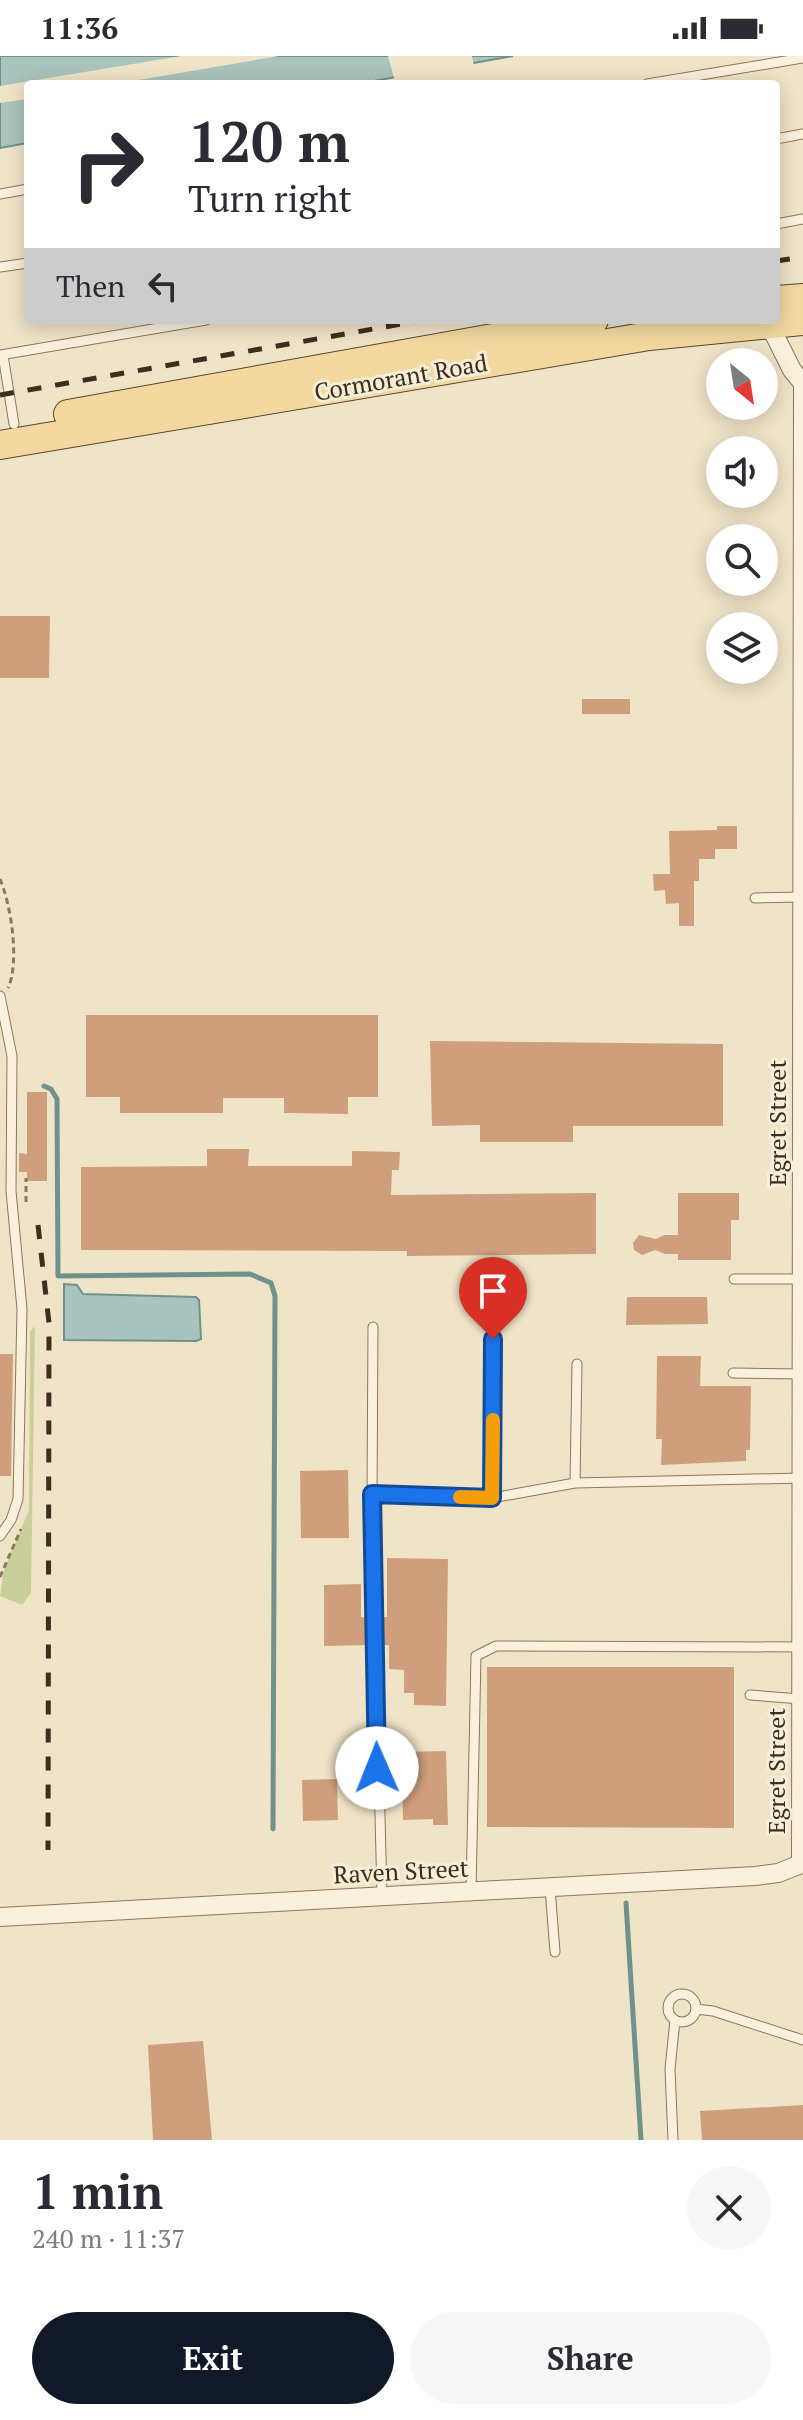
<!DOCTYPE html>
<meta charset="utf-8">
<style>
body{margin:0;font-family:"PT Serif",serif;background:#f7f7f7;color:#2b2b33;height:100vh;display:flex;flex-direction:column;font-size:30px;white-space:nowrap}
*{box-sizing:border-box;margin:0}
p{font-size:26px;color:#7c7c81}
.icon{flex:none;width:44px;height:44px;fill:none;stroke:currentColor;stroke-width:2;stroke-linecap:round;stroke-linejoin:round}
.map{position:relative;height:2084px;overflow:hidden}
.details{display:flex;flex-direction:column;background:#fff;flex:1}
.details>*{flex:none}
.guide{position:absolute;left:24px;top:24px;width:756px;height:244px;border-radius:8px;box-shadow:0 4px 20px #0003;background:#fff;color:#2b2b33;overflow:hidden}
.needle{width:52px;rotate:150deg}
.controls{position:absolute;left:706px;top:292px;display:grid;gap:16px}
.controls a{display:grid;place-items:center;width:72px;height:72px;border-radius:50%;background:#fff;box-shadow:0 4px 20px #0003;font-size:40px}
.pin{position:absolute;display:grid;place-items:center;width:68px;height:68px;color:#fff;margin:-82px -34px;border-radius:50% 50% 50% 0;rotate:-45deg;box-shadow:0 0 8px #0007}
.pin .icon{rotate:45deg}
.me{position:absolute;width:88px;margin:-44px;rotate:359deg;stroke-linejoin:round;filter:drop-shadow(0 0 6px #0008)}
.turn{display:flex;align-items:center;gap:28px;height:168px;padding:0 32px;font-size:36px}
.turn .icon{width:104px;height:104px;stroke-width:2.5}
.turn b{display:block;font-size:56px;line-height:68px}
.then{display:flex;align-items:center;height:76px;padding:0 32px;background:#0003;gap:16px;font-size:30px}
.round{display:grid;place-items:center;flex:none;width:84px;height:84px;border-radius:42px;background:#f7f7f7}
.summary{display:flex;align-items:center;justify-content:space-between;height:136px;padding:0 32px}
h1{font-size:48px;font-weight:800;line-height:60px}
.button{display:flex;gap:16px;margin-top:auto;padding:16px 32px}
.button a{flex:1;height:92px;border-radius:48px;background:#111827;color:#fff;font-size:32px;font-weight:800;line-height:92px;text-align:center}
.button a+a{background:#f7f7f7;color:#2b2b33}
.status{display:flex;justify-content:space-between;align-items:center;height:56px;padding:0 40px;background:#fff;direction:ltr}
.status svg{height:22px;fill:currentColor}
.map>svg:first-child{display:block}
.green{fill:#c9cf9b}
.water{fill:#a9c4bc;stroke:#6f938a;stroke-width:2}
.pier{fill:#f0e4c8}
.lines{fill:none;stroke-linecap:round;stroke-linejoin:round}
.stream{stroke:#6f938a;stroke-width:5}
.building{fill:#cf9f7d}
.service-casing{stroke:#8d765c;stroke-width:11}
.minor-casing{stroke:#8d765c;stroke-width:20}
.primary-casing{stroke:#5b4430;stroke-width:30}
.path{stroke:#8d765c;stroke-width:3;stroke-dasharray:6 4;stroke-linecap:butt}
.service{stroke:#faf1dc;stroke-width:9}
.minor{stroke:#faf1dc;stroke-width:18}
.primary{stroke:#f3d9a0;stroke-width:28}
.rail{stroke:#3d2e20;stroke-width:5;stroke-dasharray:14 14;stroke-linecap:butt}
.route-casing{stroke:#114b97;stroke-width:20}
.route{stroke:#1a73e8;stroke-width:14}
.slow{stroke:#f59e0b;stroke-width:14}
.labels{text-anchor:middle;stroke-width:6;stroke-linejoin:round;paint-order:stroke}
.street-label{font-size:24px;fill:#3d2e20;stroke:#f7eed8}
</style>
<div class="status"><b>11:36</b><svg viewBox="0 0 49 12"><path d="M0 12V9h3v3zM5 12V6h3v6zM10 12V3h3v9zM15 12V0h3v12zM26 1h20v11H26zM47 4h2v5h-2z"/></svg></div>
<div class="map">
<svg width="803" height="2084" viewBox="0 0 803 2084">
<rect width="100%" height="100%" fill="#f0e4c8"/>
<path class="green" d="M35 1270 31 1537 22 1549 0 1540 4 1514 29 1454 30 1276Z"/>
<path class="water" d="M0 0H513L357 28H28V87L0 92Z
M64 1228 77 1229 83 1238 196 1241 199 1244 201 1283 196 1285 64 1284Z"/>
<path class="pier" d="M181 0H279L115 28H28V43L0 47V30Z
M388 0H472L474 11 395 25Z"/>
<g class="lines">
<path class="stream" d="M44 1030 51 1033 57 1043 58 1220 250 1218 271 1227 275 1240 273 1773
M626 1847 641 2084"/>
</g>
<path class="building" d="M0 560H50L49 622H0Z
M582 643H630V658H582Z
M717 770H737V793H715V803H699V825H694V870H679V847L666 848 665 834 654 835 653 818H670L669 775 717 774Z
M86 959H378V1041H348V1058L284 1057V1042H223V1057H120V1041H86Z
M430 985 723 988V1070H573V1086H480V1069L432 1070Z
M27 1036H47V1125H27V1116H19V1097L27 1098Z
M207 1093H249L248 1110H352V1095L400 1096 399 1114H392L391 1139 596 1137V1198L407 1200V1195L81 1194V1111L207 1110Z
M678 1137H739V1164H731V1204H678V1198H665L655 1194 642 1199 634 1194 633 1187 639 1179 656 1183 664 1179H678Z
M627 1241H707L708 1268 626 1269Z
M0 1298H13L11 1420H0Z
M657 1300H701L700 1330H751L750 1394H746V1405L661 1409 662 1383H656Z
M348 1414 349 1482H301L300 1415Z
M387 1502 448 1503 446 1650 414 1649V1637H404V1614L389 1613V1589H383V1561H387Z
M361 1528V1561H368V1589L324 1590V1529Z
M487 1611H734V1772L487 1771Z
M446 1695 448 1769H433V1763L403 1764 402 1696Z
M337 1723 338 1764 303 1765 302 1724Z
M203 1985 212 2084H153L148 1989Z
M803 2049V2084H702L700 2055Z"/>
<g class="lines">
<defs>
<path id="service" d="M647 28 803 2
M776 83 803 78
M0 138 28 133
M776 168 803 163
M0 211 28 207
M0 299 206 264
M3 299 14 368
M755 842 802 841
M0 940 12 1000 11 1135 22 1253 18 1443 11 1464 0 1480
M734 1223H802
M373 1271 372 1438 382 1840
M493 1283 492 1442 575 1427 802 1422
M733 1317 802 1318
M575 1427 577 1308
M372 1438 492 1442
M750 1639 801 1643
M550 1832 555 1896
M471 1836 476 1600 496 1590 802 1591
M668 1952a14 14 0 1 1 28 0a14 14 0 1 1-28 0Z
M696 1953 713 1955 803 1984
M673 2084 670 2013 675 1964"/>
<path id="minor" d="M769 268 792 314 802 326
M0 1861 755 1820 778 1817 801 1808 803 324"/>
<path id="primary" d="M776 244 803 242
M68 358 594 264
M0 389 649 280 803 265"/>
</defs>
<use href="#service" class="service-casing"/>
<use href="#minor" class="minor-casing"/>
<use href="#primary" class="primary-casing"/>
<path class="path" d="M0 823C11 849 20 906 8 932
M26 1146V1122
M0 1521 21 1473"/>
<use href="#service" class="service"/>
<use href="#minor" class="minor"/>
<use href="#primary" class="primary"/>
<path class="rail" d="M776 205 803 201
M0 339 424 264
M38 1169 49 1267 48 1794"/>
</g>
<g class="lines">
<defs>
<path id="route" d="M377 1712 372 1438 492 1442 493 1283"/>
</defs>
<use href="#route" class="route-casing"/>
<use href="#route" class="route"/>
<path class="slow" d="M460 1441 492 1442 493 1364"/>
</g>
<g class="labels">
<g class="street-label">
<text transform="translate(401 322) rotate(-10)" y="8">Cormorant Road</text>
<text transform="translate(778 1067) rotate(-90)" y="8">Egret Street</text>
<text transform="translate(777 1715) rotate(-90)" y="8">Egret Street</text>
<text transform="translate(401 1816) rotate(-3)" y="8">Raven Street</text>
</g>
</g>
</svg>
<div class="controls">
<a><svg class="needle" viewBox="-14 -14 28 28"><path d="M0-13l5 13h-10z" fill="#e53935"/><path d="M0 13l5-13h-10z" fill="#7c7c81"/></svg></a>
<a><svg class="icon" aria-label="sound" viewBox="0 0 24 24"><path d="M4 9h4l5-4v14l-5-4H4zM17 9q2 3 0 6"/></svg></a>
<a><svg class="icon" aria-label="search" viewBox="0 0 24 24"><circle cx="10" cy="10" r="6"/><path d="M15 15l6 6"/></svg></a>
<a><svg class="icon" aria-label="layers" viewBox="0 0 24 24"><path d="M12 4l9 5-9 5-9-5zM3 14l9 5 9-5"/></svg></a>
</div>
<div class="pin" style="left:493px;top:1283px;background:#d93025"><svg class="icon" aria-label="arrive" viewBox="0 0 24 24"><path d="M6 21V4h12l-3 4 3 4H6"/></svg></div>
<svg class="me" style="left:377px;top:1712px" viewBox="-20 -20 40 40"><circle r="19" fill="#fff"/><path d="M0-13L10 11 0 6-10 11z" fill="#1a73e8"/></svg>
<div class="guide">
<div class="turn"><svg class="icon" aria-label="right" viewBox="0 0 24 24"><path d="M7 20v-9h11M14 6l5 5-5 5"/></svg><div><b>120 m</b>Turn right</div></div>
<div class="then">Then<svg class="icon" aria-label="left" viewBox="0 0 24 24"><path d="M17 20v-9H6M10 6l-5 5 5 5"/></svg></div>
</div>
</div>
<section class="details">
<div class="summary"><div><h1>1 min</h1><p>240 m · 11:37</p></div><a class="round"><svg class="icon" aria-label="close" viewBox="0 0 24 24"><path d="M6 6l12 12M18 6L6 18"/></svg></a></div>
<div class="button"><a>Exit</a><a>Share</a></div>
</section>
